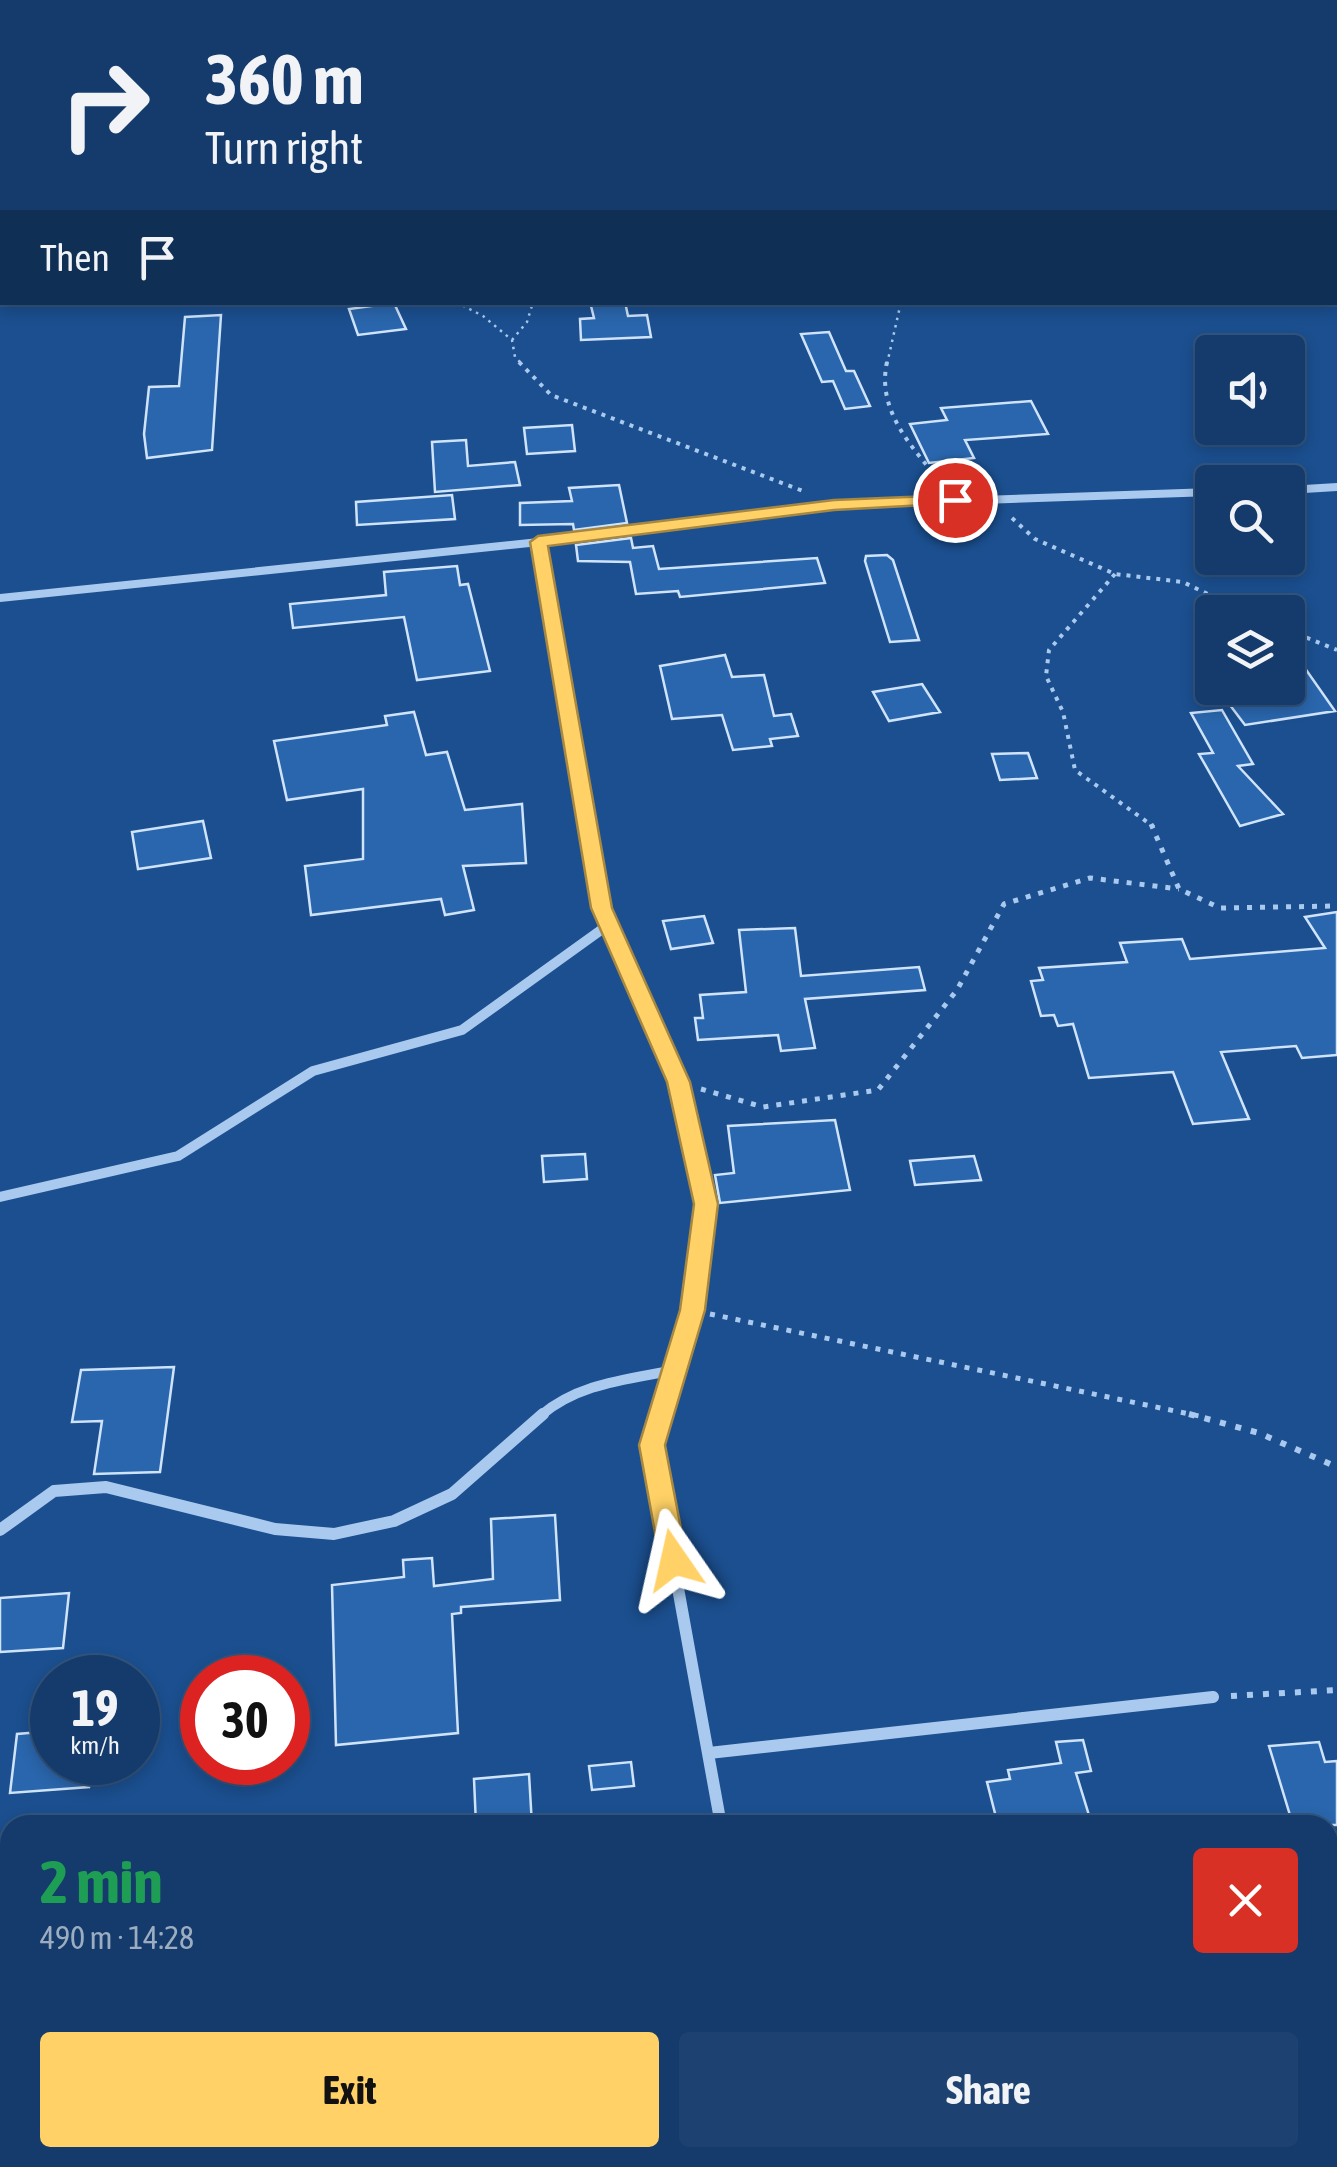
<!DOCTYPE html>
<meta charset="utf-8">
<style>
body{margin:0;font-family:"Asap Condensed",sans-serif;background:#1d4271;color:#f1f3f6;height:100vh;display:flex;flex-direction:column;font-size:38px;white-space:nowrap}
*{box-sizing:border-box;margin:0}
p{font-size:32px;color:#9dadc1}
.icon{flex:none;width:55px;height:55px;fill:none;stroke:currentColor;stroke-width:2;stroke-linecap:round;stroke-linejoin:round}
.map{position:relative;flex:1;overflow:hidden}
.panel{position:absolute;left:0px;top:1815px;width:1338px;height:352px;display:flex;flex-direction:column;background:#143b6b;border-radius:30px 30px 0 0;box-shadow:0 5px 15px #0003,0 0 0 2px #33557e}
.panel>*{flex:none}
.guide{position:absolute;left:0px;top:0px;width:1338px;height:305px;box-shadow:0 5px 15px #0003,0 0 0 2px #33557e;background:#143b6b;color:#f1f3f6;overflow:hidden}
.tools{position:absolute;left:1195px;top:335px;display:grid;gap:20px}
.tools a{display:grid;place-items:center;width:110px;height:110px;border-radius:10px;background:#143b6b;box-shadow:0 5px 15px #0003,0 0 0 2px #33557e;font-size:50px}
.speed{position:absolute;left:30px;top:1655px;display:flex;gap:20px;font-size:50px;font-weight:700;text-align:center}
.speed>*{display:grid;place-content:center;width:130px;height:130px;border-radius:50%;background:#143b6b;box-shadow:0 5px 15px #0003,0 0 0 2px #33557e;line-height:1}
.speed small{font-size:25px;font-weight:400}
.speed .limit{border:15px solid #d22;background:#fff;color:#111}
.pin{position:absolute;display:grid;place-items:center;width:85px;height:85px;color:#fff;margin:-42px;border:5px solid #fff;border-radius:50%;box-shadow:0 2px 10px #0007}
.me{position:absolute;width:110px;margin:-55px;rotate:349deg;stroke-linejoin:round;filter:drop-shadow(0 0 8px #0008)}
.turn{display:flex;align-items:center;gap:35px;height:210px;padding:0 40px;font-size:45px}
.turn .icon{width:130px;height:130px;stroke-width:2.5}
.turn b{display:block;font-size:70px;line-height:85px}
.then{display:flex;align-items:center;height:95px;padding:0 40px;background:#0003;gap:20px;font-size:38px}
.round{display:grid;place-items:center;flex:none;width:105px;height:105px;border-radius:10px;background:#1d4271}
.overview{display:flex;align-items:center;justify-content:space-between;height:170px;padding:0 40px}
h1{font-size:60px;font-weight:700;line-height:75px;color:#1e9e55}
.cta{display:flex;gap:20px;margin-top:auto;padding:20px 40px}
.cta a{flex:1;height:115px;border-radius:10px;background:#ffd166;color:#111;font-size:40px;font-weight:700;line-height:115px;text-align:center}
.cta a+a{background:#1d4271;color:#f1f3f6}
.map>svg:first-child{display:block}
.building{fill:#2a66ad;stroke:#cfe3fa;stroke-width:2.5}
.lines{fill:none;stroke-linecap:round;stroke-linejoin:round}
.path-far3{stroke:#a9c9ee;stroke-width:2.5;stroke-dasharray:2.5 5;stroke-linecap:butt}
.path-far2{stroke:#a9c9ee;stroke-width:4;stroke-dasharray:4 6;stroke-linecap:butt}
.path-far1{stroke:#a9c9ee;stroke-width:5;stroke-dasharray:5 8;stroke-linecap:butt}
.path{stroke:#a9c9ee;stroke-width:6;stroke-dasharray:6 10;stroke-linecap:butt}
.minor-far3{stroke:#a9c9ee;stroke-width:6}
.minor-far2{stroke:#a9c9ee;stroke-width:8}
.minor-far1{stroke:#a9c9ee;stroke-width:10}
.minor{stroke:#a9c9ee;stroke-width:12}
.route{fill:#ffd166;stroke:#a68842;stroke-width:2.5}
</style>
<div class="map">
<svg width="1337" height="2167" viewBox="0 0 1337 2167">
<rect width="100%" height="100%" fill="#1b4f8f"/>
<path class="building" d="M590 302H625L628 316 647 315 651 337 581 340 580 319 594 318Z
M394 303 406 329 358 335 349 309Z
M221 315 212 450 147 458 144 434 149 387 179 386 185 317Z
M829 332 846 371H854L870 406 845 409 833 381 822 382 801 334Z
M1031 401 1048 434 965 440 974 458 929 463 910 424 947 420 941 408Z
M572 425 575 451 527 454 524 428Z
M466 440 468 466 515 462 520 485 435 492 432 442Z
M619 485 627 523 574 530 573 524 520 525V503L572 501 569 488Z
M452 495 455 519 357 525 356 502Z
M631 538 633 548 653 546 659 569 817 558 825 583 680 597 678 591 636 594 630 562 578 561 576 545Z
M887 555 893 560 919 640 890 642 865 561 866 556Z
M457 566 460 585 468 584 490 671 417 680 404 617 293 628 290 604 386 595 384 572Z
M1288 644 1335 711 1245 725 1217 688H1288Z
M725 655 732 677 764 675 774 716 791 714 798 736 770 739 772 746 733 750 722 715 672 719 660 666Z
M922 684 940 712 889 721 873 692Z
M1222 710 1253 764 1238 766 1283 814 1240 826 1199 754 1213 753 1191 713Z
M414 712 426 755 447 752 465 810 522 804 526 863 463 866 474 910 445 915 441 899 311 915 305 866 363 859V789L287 800 274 741 387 725 385 716Z
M1028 753 1037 778 1000 780 992 754Z
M203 821 211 858 138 869 132 832Z
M1337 912V1055L1302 1058 1296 1046 1221 1052 1249 1119 1193 1124 1173 1072 1089 1078 1073 1024 1058 1026 1054 1015 1041 1016 1031 981 1043 980 1039 968 1127 962 1120 943 1182 939 1190 959 1325 948 1305 917Z
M704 916 713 943 671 949 663 921Z
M795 928 801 976 919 967 925 990 805 999 815 1048 781 1051 778 1035 698 1040 695 1018H703L700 995 746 992 739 930Z
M835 1120 850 1190 720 1203 715 1175 734 1173 728 1126Z
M585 1154 587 1179 544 1182 542 1156Z
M974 1156 981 1180 915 1185 910 1161Z
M174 1367 160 1472 94 1474 102 1421 72 1422 81 1370Z
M555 1515 560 1600 461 1607V1613L452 1614 458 1733 336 1745 332 1585 404 1577 403 1560 432 1558 434 1586 493 1579 491 1519Z
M69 1593 63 1648 0 1652V1598Z
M52 1731V1762H91L89 1787 10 1793 17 1734Z
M1083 1740 1091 1771 1076 1773 1092 1825H998L987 1782 1010 1779 1008 1770 1061 1763 1056 1742Z
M1319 1742 1325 1762 1337 1761V1825H1293L1269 1746Z
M631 1762 634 1786 592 1790 589 1766Z
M529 1774 532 1825H476L474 1779Z"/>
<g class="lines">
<path class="path-far3" d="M456 302 483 316 512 340 515 357 522 364
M512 340 527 322 533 302
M887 364 901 302"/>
<path class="path-far2" d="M519 362 551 395 803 491
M887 362C876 412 914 449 943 485
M1012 518 1035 539 1115 574 1183 582 1245 612
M1115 574 1049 650 1046 676 1063 712 1075 770 1154 827
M1288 630 1337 650"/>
<path class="path-far1" d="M1151 824 1179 889 1220 908 1337 906
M701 1089 763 1107 878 1090 957 990 1004 904 1090 878 1179 889
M710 1314 1199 1416"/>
<path class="path" d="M1189 1414 1259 1433 1337 1467
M1231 1696 1337 1690"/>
<path class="minor-far3" d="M231 2 240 0
M937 2 950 0
M957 2 961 0"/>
<path class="minor-far2" d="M1288 490 1337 487
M539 542 587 827
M0 598 539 542 835 505 1212 492"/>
<path class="minor-far1" d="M587 824 601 908 679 1082 706 1204 692 1310 660 1416
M0 1197 178 1156 313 1071 462 1030 608 925
M540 1416C579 1383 626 1380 675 1370"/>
<path class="minor" d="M661 1414 652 1445 721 1825
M0 1530 54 1491 106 1487 275 1529 334 1534 394 1521 452 1494 543 1414
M709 1753 1213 1697
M1328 2065 1337 2064
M776 2158 778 2167
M885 2167 907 2158"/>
</g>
<path class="route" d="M955 495 961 496V503L834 510 548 546 612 908 690 1082 718 1204 705 1310 665 1445 687 1560 683 1569H664L660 1560 639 1445 680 1310 694 1204 667 1082 591 908 530 542 538 536 834 500Z"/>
</svg>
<div class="tools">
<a><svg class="icon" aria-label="sound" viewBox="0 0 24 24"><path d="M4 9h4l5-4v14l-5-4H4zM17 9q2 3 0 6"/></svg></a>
<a><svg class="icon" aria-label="search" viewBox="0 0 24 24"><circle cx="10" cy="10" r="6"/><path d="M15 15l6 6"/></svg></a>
<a><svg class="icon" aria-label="layers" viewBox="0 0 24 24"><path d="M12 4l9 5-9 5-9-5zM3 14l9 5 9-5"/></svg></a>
</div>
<div class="speed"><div>19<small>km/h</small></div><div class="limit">30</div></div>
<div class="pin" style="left:955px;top:500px;background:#d93025"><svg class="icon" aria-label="arrive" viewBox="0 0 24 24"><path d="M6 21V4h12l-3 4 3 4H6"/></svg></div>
<svg class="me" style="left:674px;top:1560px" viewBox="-20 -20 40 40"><path d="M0-17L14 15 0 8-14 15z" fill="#ffd166" stroke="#fff" stroke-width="4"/></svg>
<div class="guide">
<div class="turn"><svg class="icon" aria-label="right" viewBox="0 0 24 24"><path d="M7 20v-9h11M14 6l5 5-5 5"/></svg><div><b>360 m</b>Turn right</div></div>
<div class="then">Then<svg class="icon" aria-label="arrive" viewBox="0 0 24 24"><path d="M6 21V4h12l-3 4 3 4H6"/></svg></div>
</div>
<section class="panel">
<div class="overview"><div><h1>2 min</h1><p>490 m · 14:28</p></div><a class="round" style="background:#d93025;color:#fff"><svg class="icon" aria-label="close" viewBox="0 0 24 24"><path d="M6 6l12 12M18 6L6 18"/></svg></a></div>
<div class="cta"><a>Exit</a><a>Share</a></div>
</section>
</div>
